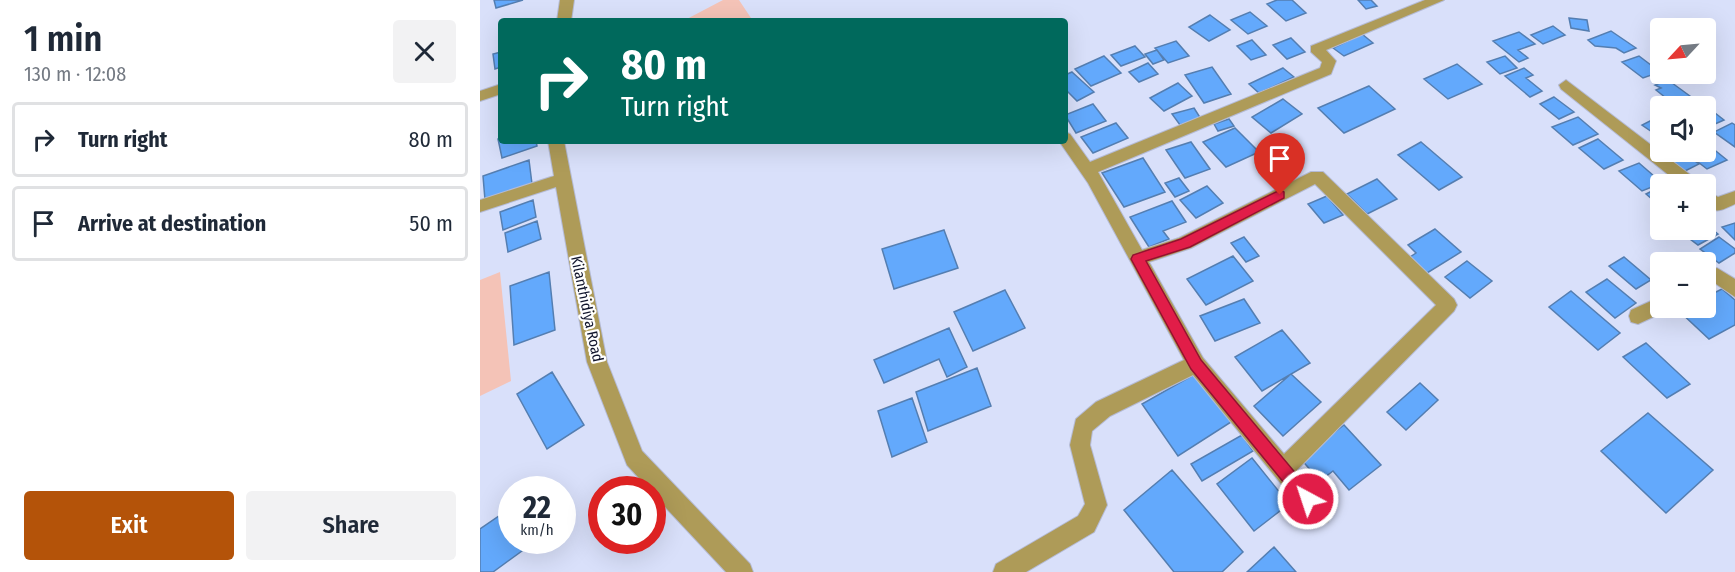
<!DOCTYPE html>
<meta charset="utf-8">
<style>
body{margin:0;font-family:"Fira Sans Condensed",sans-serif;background:#f2f2f3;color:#1f2937;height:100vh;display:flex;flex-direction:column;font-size:22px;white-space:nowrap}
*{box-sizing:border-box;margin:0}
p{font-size:20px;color:#747a83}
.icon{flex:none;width:33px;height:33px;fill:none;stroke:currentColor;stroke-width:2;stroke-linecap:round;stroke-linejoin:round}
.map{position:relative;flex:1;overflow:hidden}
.side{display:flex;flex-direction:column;background:#fff;width:480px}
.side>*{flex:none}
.guide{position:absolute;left:18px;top:18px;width:570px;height:126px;border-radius:6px;box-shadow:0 6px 24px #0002;background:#00695c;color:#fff;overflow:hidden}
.needle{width:39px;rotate:244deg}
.buttons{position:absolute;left:1170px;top:18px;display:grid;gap:12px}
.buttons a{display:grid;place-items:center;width:66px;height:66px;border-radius:6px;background:#fff;box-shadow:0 6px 24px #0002;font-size:30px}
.speed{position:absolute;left:18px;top:476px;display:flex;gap:12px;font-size:30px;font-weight:700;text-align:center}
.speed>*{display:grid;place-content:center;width:78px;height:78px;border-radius:50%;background:#fff;box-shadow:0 6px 24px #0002;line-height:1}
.speed small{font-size:15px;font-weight:400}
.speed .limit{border:9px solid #d22;background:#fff;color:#111}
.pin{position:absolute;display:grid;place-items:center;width:51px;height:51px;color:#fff;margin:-62px -26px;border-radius:50% 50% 50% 0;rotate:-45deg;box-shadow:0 0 6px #0007}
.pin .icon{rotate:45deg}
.me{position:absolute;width:66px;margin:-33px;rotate:320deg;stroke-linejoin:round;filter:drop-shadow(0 0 4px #0008)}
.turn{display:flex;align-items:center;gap:21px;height:126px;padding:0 24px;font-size:27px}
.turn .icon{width:78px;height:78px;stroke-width:2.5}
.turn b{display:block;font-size:42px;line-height:51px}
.round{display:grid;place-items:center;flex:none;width:63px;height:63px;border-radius:6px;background:#f2f2f3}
.summary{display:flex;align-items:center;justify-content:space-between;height:102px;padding:0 24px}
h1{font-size:36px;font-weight:600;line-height:45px}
.primary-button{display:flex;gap:12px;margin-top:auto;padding:12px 24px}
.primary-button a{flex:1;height:69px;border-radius:6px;background:#b45309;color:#fff;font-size:24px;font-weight:600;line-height:69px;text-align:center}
.primary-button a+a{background:#f2f2f3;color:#1f2937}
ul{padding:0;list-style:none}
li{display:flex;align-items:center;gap:18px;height:75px;margin:0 12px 9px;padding:0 12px;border:3px solid #e0e1e3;border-radius:6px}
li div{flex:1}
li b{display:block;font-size:22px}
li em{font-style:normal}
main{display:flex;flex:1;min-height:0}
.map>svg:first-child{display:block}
.green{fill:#f4c3b7}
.building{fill:#63a9fc;stroke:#547eb1;stroke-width:1.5}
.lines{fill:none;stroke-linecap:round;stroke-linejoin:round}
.minor-casing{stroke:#b5bbd5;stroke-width:2}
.minor{fill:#ae9b58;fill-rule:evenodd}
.route{fill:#e11d48;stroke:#92132f;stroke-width:1.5}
.labels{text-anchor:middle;stroke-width:4.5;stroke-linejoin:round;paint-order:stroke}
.street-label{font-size:15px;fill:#11152c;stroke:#fff}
</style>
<main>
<section class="side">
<div class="summary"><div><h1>1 min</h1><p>130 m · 12:08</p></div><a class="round"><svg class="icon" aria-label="close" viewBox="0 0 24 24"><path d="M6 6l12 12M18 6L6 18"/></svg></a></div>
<ul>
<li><svg class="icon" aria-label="right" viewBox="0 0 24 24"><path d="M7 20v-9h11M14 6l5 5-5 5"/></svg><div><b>Turn right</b></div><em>80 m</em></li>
<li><svg class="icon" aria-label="arrive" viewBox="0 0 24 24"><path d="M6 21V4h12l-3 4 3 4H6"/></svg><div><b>Arrive at destination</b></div><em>50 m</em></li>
</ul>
<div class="primary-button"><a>Exit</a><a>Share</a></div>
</section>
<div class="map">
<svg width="1255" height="572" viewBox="0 0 1255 572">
<rect width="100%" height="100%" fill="#d9e0fa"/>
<path class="green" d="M243 0H259L273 21H203Z
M20 272 31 381 0 396V280Z"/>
<path class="building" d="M14 0H43L16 8Z
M797 0H812L826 13 806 21 787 4Z
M878 0H891L897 6 886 9Z
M770 12 787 26 768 34 751 20Z
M730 15 750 30 729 41 709 27Z
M1089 18 1107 20 1109 31 1091 28Z
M1073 26 1085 35 1063 44 1051 35Z
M1131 31 1156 48 1144 53 1136 48 1115 46 1108 40Z
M1039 32 1055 44 1038 50 1048 58 1039 62 1013 41Z
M882 34 893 43 864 56 853 48Z
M811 38 825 52 807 59 793 45Z
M772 40 786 55 771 60 757 46Z
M696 41 709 56 688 63 675 48Z
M655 46 665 57 641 66 631 55Z
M677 50 684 60 673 64 665 54Z
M21 52V67L15 69 13 54Z
M624 56 641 73 611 86 595 69Z
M1025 56 1037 68 1020 74 1007 62Z
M1159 56 1180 72 1163 78 1142 62Z
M668 63 678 74 659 82 649 72Z
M977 64 1002 84 968 99 944 79Z
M732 67 751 94 724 103 705 75Z
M803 68 814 77 779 93 769 84Z
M1044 68 1053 75 1046 78 1062 91 1050 97 1025 76Z
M592 72 614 92 597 101 585 89V75Z
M1188 80 1214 99 1196 106 1176 90 1181 88 1175 85Z
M698 83 712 96 684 111 670 98Z
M889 86 915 109 864 133 838 108Z
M1074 97 1094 112 1079 119 1060 104Z
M803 99 822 114 791 133 772 117Z
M1221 102 1244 120 1228 127 1226 125V106H1210Z
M613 104 626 121 596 133 585 115Z
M714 108 721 119 700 125 692 114Z
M1098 117 1118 134 1093 145 1072 127Z
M749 119 754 126 738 131 734 124Z
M1174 119 1180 124V128L1172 132 1162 125Z
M636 123 648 138 613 153 601 137Z
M1252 123 1255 125V147L1234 132Z
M755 128 779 152 746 167 723 142Z
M21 138V141H56L57 146 22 158 18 139Z
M1118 139 1143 160 1124 169 1099 148Z
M711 142 730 169 705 178 686 150Z
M941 142 982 177 959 190 918 155Z
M1226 143 1247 160 1227 169 1205 152H1226Z
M1180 150 1202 152 1219 164 1203 172 1177 151Z
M663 158 685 192 644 207 622 173Z
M49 160 52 184 5 200 3 176Z
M1159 163 1182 183 1162 191 1139 171Z
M699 178 709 191 695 197 685 183Z
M897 179 917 199 887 214 867 194Z
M727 186 743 203 716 218 700 200Z
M1180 187V206L1166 194Z
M847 196 863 215 844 223 828 204Z
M53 200 56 217 23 230 20 212Z
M692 201 706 222 683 231 689 239 669 247 650 217Z
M57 221 61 239 28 252 25 233Z
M1255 223V240L1242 227Z
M1226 224 1238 234 1218 245 1198 230H1226Z
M955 229 981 252 947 273 930 257 936 253 928 245Z
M464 230 478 268 414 289 402 249Z
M764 237 779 256 766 262 751 243Z
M1239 237 1255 249V253L1239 263 1220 249Z
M753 256 773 281 726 305 707 279Z
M1144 257 1171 280 1156 289 1129 266Z
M987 261 1012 281 990 298 965 277Z
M69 272 75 330 34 345 30 286Z
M1127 279 1156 303 1135 318 1106 292Z
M1242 289 1255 300V325L1229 339 1199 311 1206 308H1226V297Z
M525 290 545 328 493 351 474 312Z
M1091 291 1140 333 1118 350 1069 307Z
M764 299 780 323 735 341 720 316Z
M469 328 487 367 467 377 459 359 404 383 394 360Z
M802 330 830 363 782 391 755 357Z
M1166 343 1210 384 1187 398 1143 357Z
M497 368 511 406 448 431 436 392Z
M72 372 104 425 67 449 37 394Z
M715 374 751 422 698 456 662 404Z
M811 374 841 402 803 436 774 406Z
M940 383 958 400 926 430 907 412Z
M432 398 447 442 412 457 398 411Z
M1168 413 1233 470 1186 513 1121 451Z
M864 425 901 465 869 490 853 471 840 481 820 458Z
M762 435 773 451 722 481 711 464Z
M772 458 809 504 774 531 737 484Z
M692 470 763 552 742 572H694L644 510Z
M32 507V540H57L13 572H0V529Z
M794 547 816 572H767Z"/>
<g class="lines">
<defs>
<path id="minor" d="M80 0H94L91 21H77Z
M945 0H964L846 50 856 61 851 74 618 172 662 250 699 238 831 172H843L974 299 977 305 974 311 817 470 848 506 851 514 848 522 840 525 832 522 713 375 630 416 612 431 610 445 627 505 614 532 546 572H513L516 564 598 516 605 504 590 445 596 419 616 402 704 360 608 183 579 141H585V132L590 134 610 162 840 68 842 62 831 52V46ZM835 184 956 305 804 454 723 358 669 262 711 248Z
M1086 80 1217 180 1219 184H1200L1081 89 1079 85Z
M21 84V94L0 101V91Z
M68 141H84L127 362 162 451 270 564 273 572H246L172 493V489H169L147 465 107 362 76 187 0 212V200L74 176Z
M1226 190 1238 197 1255 191V204C1244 209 1236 215 1226 205Z
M1237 268 1255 279V297L1236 284 1226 288V273Z
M1180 297V308H1188L1186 311 1158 324 1151 322 1149 316 1151 310Z"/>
</defs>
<use href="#minor" class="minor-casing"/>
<use href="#minor" class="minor"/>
</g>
<path class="route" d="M800 190 804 192V198L710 247 666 261 721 360 833 494 836 499 833 505 828 508 822 505 711 369 651 259 653 255 701 239Z"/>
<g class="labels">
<g class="street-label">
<text transform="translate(107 309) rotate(78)" y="5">Kilanthidiya Road</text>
</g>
</g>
</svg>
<div class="buttons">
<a><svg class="needle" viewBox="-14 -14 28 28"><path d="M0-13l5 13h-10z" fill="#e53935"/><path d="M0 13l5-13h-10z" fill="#747a83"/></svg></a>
<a><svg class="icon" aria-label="sound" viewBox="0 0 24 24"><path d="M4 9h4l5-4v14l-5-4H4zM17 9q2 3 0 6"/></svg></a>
<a>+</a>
<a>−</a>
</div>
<div class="speed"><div>22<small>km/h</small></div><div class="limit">30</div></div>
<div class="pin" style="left:800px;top:195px;background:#d93025"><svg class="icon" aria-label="arrive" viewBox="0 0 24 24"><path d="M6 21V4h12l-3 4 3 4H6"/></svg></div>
<svg class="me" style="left:828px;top:499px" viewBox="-20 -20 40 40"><circle r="17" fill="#e11d48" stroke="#fff" stroke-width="3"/><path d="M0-11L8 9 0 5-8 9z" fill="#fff"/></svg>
<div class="guide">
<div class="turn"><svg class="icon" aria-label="right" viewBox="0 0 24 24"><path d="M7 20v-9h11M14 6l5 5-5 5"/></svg><div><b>80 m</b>Turn right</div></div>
</div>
</div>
</main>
